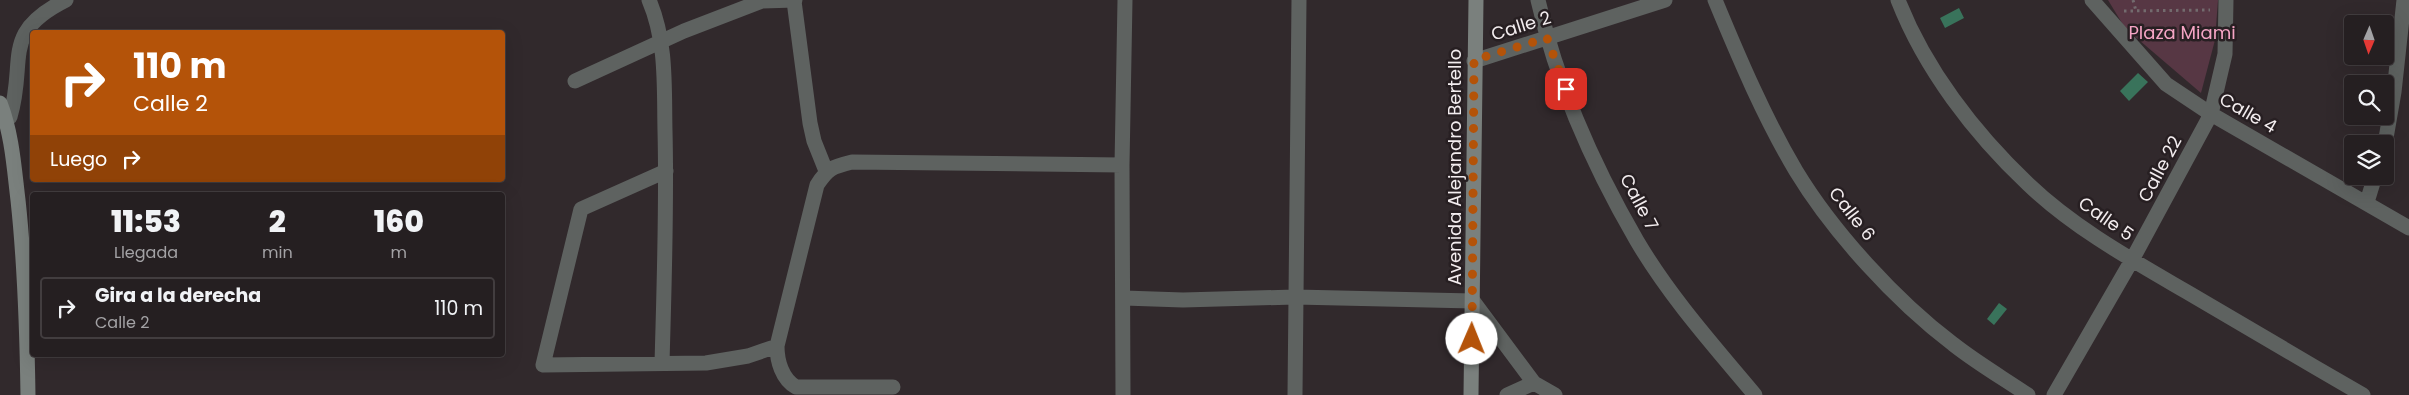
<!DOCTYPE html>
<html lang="es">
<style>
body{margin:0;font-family:Poppins,sans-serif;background:#312c2e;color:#f1f3f6;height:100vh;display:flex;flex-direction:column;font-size:19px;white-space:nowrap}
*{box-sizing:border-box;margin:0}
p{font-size:16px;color:#a3a2a5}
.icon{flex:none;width:28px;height:28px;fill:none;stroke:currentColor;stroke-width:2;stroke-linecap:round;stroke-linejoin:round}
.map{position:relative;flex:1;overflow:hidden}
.panel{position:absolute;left:30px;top:192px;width:475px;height:165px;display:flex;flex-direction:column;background:#251f21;border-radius:5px;box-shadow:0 5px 20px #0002,0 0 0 1px #423d3f}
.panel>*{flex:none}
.top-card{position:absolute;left:30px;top:30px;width:475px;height:152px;border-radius:5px;box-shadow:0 5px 20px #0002,0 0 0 1px #423d3f;background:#b45309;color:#fff;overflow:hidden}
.needle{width:32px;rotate:182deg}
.fabs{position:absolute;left:2344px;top:15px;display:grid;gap:10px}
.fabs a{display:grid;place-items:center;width:50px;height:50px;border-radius:5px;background:#251f21;box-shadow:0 5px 20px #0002,0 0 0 1px #423d3f;font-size:25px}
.pin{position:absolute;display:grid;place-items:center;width:42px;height:42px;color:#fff;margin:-21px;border-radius:10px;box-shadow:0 2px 8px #0006}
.me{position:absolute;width:55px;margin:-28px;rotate:1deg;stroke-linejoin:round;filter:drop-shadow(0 0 4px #0008)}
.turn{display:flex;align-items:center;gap:18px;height:105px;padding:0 20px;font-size:22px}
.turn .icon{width:65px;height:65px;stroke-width:2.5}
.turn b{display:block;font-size:35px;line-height:42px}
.then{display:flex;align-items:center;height:48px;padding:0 20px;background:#0003;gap:10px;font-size:19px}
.eta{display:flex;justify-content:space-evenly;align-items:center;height:85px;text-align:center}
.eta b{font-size:30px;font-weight:800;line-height:35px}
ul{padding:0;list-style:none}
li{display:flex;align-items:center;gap:15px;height:62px;margin:0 10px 8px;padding:0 10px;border:2px solid #423d3f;border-radius:5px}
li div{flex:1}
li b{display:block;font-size:19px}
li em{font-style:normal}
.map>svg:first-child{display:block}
.green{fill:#573744}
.water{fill:#39735b}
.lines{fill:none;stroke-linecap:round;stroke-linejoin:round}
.path{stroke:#736b6e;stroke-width:3;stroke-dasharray:2.5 4;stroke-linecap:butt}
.street{stroke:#5e6260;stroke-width:15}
.secondary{stroke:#7a807d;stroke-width:15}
.route{stroke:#b45309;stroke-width:9;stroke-dasharray:0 16.2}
.labels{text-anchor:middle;stroke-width:5;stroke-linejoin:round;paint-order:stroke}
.street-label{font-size:18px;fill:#f3edef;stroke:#271f22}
.park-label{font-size:18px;fill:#f5a4c4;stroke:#271f22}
</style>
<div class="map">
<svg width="2409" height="395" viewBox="0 0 2409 395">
<rect width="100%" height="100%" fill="#31292c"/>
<path class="green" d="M2108 0H2218L2215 40 2201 93 2125 28Z"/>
<path class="water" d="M1959 8 1964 18 1945 28 1940 18Z
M2138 73 2148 82 2129 101 2120 91Z
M1999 303 2007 309 1994 325 1987 319Z"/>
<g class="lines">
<path class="path" d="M2133 0 2136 11
M2124 11 2210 10"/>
<path class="street" d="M649 0C667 42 664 87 665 131 667 209 664 286 662 364
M1538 0C1557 84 1594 167 1637 241 1670 297 1714 346 1755 395
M1715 0C1739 58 1764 117 1796 171 1833 232 1896 301 1953 344 1977 363 2003 378 2028 395
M1898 0C1925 69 1974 133 2028 184 2074 228 2132 260 2187 292 2245 326 2304 361 2363 395
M2092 0 2166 84 2211 114 2409 228
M794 1 810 123 814 141 826 171
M1474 61 1665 0
M575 81 684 31 762 1 795 0
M6 119 10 117C27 59 0 33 66 0
M2385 144 2394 92 2404 0
M666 171 581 209 543 365 706 363 748 356 777 346 817 185C828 168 832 167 852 162L1122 165
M2367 202 2375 176
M1124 298 1183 300 1295 297 1473 301 1534 383 1555 395
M777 346C777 361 782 379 796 387H893
M1123 395 1122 165 1125 0
M1295 395 1299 0
M1507 395 1534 383
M2054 395 2132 260 2211 114 2225 54 2226 0"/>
<path class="secondary" d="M0 103C12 134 14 167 18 200 25 265 27 330 28 395
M1471 395 1476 0"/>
</g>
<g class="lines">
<path class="route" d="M1472 339 1474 60 1547 38 1566 89"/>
</g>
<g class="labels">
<g class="street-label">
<text transform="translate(1521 26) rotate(-17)" y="6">Calle 2</text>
<text transform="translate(2248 113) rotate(30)" y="6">Calle 4</text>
<text transform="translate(1455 167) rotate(-90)" y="6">Avenida Alejandro Bertello</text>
<text transform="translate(2160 169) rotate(-62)" y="6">Calle 22</text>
<text transform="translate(1639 202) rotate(62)" y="6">Calle 7</text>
<text transform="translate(1852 214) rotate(52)" y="6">Calle 6</text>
<text transform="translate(2106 219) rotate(35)" y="6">Calle 5</text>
</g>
<g class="park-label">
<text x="2182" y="39">Plaza Miami</text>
</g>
</g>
</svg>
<div class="fabs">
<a><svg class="needle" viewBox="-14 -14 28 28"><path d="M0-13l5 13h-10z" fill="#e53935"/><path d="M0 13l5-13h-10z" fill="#a3a2a5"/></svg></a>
<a><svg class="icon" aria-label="search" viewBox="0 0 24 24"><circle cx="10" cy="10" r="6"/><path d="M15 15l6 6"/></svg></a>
<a><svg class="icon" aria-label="layers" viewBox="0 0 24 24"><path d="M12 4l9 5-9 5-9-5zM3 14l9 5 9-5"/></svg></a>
</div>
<div class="pin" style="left:1566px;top:89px;background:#d93025"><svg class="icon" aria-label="arrive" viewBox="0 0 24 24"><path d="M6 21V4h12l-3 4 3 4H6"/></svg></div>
<svg class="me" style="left:1472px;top:339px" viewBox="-20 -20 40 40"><circle r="19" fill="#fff"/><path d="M0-13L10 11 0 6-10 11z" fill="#b45309"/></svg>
<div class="top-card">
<div class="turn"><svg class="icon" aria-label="right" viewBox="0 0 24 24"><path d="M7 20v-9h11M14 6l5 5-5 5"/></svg><div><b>110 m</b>Calle 2</div></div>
<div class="then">Luego<svg class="icon" aria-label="right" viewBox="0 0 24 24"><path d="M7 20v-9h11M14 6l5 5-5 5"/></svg></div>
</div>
<section class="panel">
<div class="eta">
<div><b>11:53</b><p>Llegada</p></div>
<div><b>2</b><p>min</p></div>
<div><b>160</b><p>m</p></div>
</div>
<ul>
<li><svg class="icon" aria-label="right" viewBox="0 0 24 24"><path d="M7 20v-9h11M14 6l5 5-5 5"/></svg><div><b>Gira a la derecha</b><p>Calle 2</p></div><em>110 m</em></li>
</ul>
</section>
</div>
